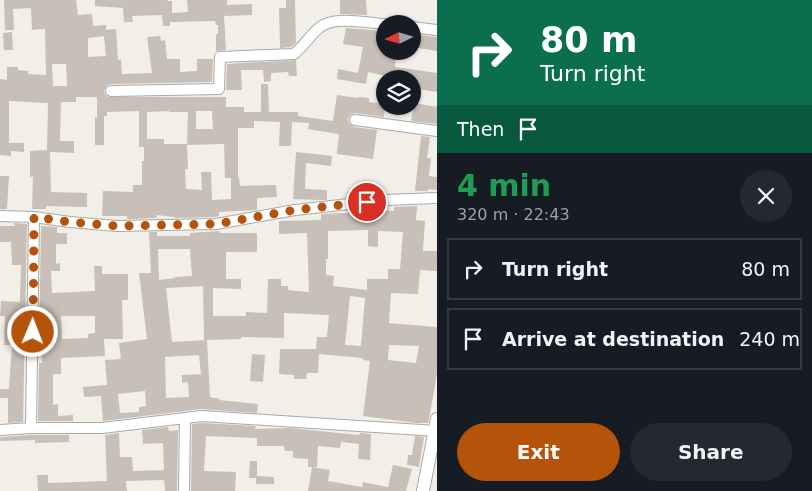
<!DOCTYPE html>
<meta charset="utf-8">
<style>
body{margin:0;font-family:"DejaVu Sans",sans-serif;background:#242831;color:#f1f3f6;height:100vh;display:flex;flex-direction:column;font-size:19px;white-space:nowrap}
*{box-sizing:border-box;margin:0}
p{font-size:16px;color:#9ea1a6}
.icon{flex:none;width:28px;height:28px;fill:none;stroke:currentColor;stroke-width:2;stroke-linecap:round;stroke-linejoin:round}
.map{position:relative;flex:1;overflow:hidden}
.details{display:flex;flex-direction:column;background:#171b24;width:375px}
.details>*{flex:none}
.hud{background:#0b6e4f;color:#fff;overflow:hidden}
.needle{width:32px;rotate:265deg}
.buttons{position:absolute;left:376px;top:15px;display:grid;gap:10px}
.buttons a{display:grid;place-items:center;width:45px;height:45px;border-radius:50%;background:#171b24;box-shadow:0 1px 4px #0004;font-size:25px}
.pin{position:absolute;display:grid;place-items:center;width:42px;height:42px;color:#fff;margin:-21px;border:2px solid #fff;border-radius:50%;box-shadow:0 1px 5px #0007}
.me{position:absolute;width:55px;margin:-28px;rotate:1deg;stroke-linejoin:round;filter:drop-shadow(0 0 4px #0008)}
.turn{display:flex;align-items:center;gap:18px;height:105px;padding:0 20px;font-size:22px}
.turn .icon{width:65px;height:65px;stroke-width:2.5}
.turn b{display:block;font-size:35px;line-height:42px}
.then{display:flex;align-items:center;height:48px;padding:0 20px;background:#0003;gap:10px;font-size:19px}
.round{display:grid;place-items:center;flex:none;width:52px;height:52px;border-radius:26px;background:#242831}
.summary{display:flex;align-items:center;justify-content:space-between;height:85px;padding:0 20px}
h1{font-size:30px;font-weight:700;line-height:38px;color:#1e9e55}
.button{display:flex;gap:10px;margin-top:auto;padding:10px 20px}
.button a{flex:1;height:58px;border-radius:30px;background:#b45309;color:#fff;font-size:20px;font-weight:700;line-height:58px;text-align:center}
.button a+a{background:#242831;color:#f1f3f6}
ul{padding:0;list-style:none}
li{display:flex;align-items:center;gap:15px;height:62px;margin:0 10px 8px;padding:0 10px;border:2px solid #363941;border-radius:0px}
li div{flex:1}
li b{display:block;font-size:19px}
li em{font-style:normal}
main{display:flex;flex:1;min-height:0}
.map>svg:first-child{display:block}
.building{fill:#c7bfb8;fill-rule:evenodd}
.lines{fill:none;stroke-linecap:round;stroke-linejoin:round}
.minor-casing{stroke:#a9a9a9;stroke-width:12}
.tertiary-casing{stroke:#a9a9a9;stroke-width:14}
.minor{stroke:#fff;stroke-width:10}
.tertiary{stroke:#fff;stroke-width:12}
.route{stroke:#b45309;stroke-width:9;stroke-dasharray:0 16.2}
</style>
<main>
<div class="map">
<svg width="437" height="491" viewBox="0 0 437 491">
<rect width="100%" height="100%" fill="#f2efe9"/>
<path class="building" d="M4 0H76L78 15 92 14 93 26 106 25V30L116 29 118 60 121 59 122 74 152 73 147 37 160 36 161 41 165 40 167 59H180V72L197 71V59H213L212 82 111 84 107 85 104 91 105 94 108 97H226V107H244V112H260L261 111V84H268L269 112H298V116L333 121 337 95 357 98 358 97 369 98V102L385 104 384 117 355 113 350 115 348 119 349 123 354 127 377 130 373 159 337 154 339 134 308 129 309 123 292 122 291 146H279L280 122 254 121V128H238V177H239L240 186 276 185 277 197 257 198V210L219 212V216L215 217 175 218V217L156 215 157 218 132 219H127V216H102L103 191 133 192V185H142V161H144V147H139V111L107 112V116H104V145H95V117L97 118V97H76V102H61L60 141H74V153L50 152 51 192 87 193V207L46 206V209H32L33 176 30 177V151L47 150 48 103 9 101V143H24V152L11 151V156L0 155V79L7 80V67H18V70L28 71V74L46 75 45 29 32 30 31 8 13 9 14 30H5ZM104 36 106 56 88 57V38ZM52 64H66L67 86H53ZM169 111V112H188L187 144H164V139H147V112ZM196 111H212L213 129H196ZM224 144 225 178H231V199L212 200 211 172H201L202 190 186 189 185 169H188L187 145Z
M95 0H168L167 1H172V13L188 12 187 0H227V5L252 4V15L224 16 226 50 216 51V34H218V25H216L215 21 170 22V26H163L162 15 132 16 133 22H124L123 8 95 6Z
M286 0H295L296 43 291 47 280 48 279 8H286Z
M340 0H366L367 15 340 14Z
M346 28 385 31V51H397L395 67 437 73V92L418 89 419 81 412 80V79L390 77 368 72 366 84 337 79 338 69 358 73 363 47 343 44Z
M12 32 13 50H4L3 33Z
M412 34 437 37V51L412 47Z
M296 60 297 76H289L288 72 271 73V81L264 82 263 70H241L242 90H226L227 64Z
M414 103 437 107V124L411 121Z
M421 136 430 137 427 158H431L429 176 437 177V190L428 189V191H415Z
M296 152 332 156 331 166 306 163 305 189 327 190V200H320L293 199Z
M0 176H9L7 209H0Z
M417 206 416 220 425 221 423 251H437V271L420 270 418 294 391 293 389 323 437 327V373L430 414 428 423H416L363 416 370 361 363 360V358L319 354 318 373H307L306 379H294V375L279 374 280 349H316L317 337H327L329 315 284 313V338L241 337V339L204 340 203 286 166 288 172 342 207 340 210 397 220 399 219 400 258 404 257 413 201 409 103 421 101 396 84 397 83 387 107 385 105 360 121 359 119 343 147 339 139 273H151L149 232H157V236H190V233L219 231 220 233H257V252H226V279H241V289L213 288V316H246V312L267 313 268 279H281V286H288V290L309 292 307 233 279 234V221L321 220V214L369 212V210L394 211V207ZM368 230V246L378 247V231L403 232 400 269H388V279H367V290L333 286 334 276 326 275V259H328V231ZM158 249H190L192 276 175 277V278L159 280ZM350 296 365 298 361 346 345 345ZM389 345 419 346 416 363 388 360ZM199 355 201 374 182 375V383L188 382 189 397 166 398 165 357ZM145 391 146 406 139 407V412L120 413 118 394Z
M14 223 27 224 23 422 8 423V398H0V389H9L12 345H4L5 316H0L1 301 20 302 21 265H12L11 242H0V226H15Z
M41 226 57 227V233H67V244H56V264L60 263V271H51L52 293 95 291 94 266H102V274H128V300H122L123 339H104L105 356 61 358V374H53V405L58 404V416L73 415V421H38L39 363H42L41 345H39ZM61 316H95V333L88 334V338L62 339Z
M252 354 265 355 263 382 250 381Z
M202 423 256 426 255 429 289 428 359 435 360 433 371 434 370 460 358 459 359 444 341 442 340 448 318 446 317 467H308V459L293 458V451H285L284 446H257V438L206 436 204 471 236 472 235 491H191L192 424Z
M168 427 169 431 178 430 177 491H165L164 480 126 481 127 491H38L37 475H48V483L107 481 105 435 119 433 120 457H132L133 471 164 470 163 443 143 444 142 430Z
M31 435H69V442L35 443V440L0 441V437Z
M415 436 424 437 419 467 407 465 408 455H412Z
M250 461H257V476L274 477V484H256V478H249Z
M393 465 412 469 406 491H308L312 467 330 470 328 481 362 487 363 482 388 487Z"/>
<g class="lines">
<defs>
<path id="minor" d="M412 27 437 30
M111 91 219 89 220 57 294 54C304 46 310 35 319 28 333 15 367 23 385 24
M355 120 437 131
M0 216 34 217 70 222 117 226 216 224 295 210 385 200 437 198
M31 428 34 217
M0 430 31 428H102L202 416 437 431
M184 491 185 419"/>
<path id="tertiary" d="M423 491 437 419"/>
</defs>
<use href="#minor" class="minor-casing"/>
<use href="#tertiary" class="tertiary-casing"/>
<use href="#minor" class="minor"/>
<use href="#tertiary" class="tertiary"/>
</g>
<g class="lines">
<path class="route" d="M33 332 34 217 70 222 117 226 216 224 295 210 367 202"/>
</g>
</svg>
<div class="buttons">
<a><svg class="needle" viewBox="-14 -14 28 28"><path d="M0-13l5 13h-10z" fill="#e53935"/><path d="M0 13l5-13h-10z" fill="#9ea1a6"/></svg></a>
<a><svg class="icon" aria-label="layers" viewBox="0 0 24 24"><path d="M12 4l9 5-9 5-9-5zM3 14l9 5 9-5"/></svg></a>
</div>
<div class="pin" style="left:367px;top:202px;background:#d93025"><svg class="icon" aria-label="arrive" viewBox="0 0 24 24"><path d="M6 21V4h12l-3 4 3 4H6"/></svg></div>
<svg class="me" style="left:33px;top:332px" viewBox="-20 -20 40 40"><circle r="17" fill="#b45309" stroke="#fff" stroke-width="3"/><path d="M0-11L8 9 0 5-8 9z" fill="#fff"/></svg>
</div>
<section class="details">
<div class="hud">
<div class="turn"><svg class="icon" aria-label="right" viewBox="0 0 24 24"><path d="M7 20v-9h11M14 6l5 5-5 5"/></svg><div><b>80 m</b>Turn right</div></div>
<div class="then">Then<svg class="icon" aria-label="arrive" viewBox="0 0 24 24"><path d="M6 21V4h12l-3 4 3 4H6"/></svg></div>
</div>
<div class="summary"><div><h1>4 min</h1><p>320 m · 22:43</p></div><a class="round"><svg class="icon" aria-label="close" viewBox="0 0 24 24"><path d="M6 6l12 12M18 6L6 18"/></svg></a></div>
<ul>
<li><svg class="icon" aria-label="right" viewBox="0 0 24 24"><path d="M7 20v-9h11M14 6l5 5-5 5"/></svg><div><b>Turn right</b></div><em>80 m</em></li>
<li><svg class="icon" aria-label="arrive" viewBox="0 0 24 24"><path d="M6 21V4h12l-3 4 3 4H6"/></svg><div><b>Arrive at destination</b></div><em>240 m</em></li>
</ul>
<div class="button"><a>Exit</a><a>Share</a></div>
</section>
</main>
